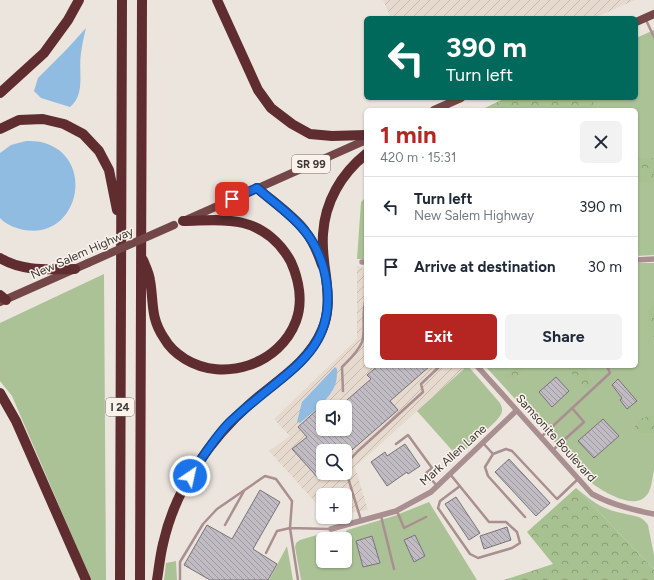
<!DOCTYPE html>
<meta charset="utf-8">
<style>
body{margin:0;font-family:Figtree,sans-serif;background:#f2f2f3;color:#1f2937;height:100vh;display:flex;flex-direction:column;font-size:15px;white-space:nowrap}
*{box-sizing:border-box;margin:0}
p{font-size:13px;color:#747a83}
.icon{flex:none;width:22px;height:22px;fill:none;stroke:currentColor;stroke-width:2;stroke-linecap:round;stroke-linejoin:round}
.map{position:relative;flex:1;overflow:hidden}
.sheet{position:absolute;left:364px;top:108px;width:274px;height:260px;display:flex;flex-direction:column;background:#fff;border-radius:6px;box-shadow:0 1px 3px #0004}
.sheet>*{flex:none}
.top-card{position:absolute;left:364px;top:16px;width:274px;height:84px;border-radius:6px;box-shadow:0 1px 3px #0004;background:#00695c;color:#fff;overflow:hidden}
.buttons{position:absolute;left:316px;top:400px;display:grid;gap:8px}
.buttons a{display:grid;place-items:center;width:36px;height:36px;border-radius:6px;background:#fff;box-shadow:0 1px 3px #0004;font-size:20px}
.pin{position:absolute;display:grid;place-items:center;width:34px;height:34px;color:#fff;margin:-17px;border-radius:8px;box-shadow:0 2px 6px #0006}
.me{position:absolute;width:44px;margin:-22px;rotate:34deg;stroke-linejoin:round;filter:drop-shadow(0 0 3px #0008)}
.turn{display:flex;align-items:center;gap:14px;height:84px;padding:0 16px;font-size:18px}
.turn .icon{width:52px;height:52px;stroke-width:2.5}
.turn b{display:block;font-size:28px;line-height:34px}
.round{display:grid;place-items:center;flex:none;width:42px;height:42px;border-radius:6px;background:#f2f2f3}
.overview{display:flex;align-items:center;justify-content:space-between;height:68px;padding:0 16px}
h1{font-size:24px;font-weight:700;line-height:30px;color:#b52622}
.primary-button{display:flex;gap:8px;margin-top:auto;padding:8px 16px}
.primary-button a{flex:1;height:46px;border-radius:6px;background:#b52622;color:#fff;font-size:16px;font-weight:700;line-height:46px;text-align:center}
.primary-button a+a{background:#f2f2f3;color:#1f2937}
ul{padding:0;list-style:none}
li{display:flex;align-items:center;gap:12px;height:60px;padding:0 16px;border-top:1px solid #e0e1e3}
li div{flex:1}
li b{display:block;font-size:15px}
li em{font-style:normal}
.map>svg:first-child{display:block}
.industrial{fill:url(#industrial-furrows);fill-rule:evenodd}
.grass{fill:#abc297}
.forest{fill:url(#forest-crowns)}
.water{fill:#90bce2}
.building{fill:url(#building-back-hatch);stroke:#787279}
.lines{fill:none;stroke-linecap:round;stroke-linejoin:round}
.service{stroke:#a98f8f;stroke-width:2.5}
.minor{stroke:#a98f8f;stroke-width:5.5}
.primary{stroke:#734748;stroke-width:8}
.motorway{stroke:#5f2d30;stroke-width:10}
.primary-bridge{stroke:#734748;stroke-width:8}
.route-casing{stroke:#114b97;stroke-width:10}
.route{stroke:#1a73e8;stroke-width:7}
.labels{text-anchor:middle;stroke-width:3;stroke-linejoin:round;paint-order:stroke}
.shield{fill:#faf2eb;stroke:#74706c;stroke-width:1}
.shield-label{font-size:11px;font-weight:bold;fill:#3b3835}
.street-label{font-size:12px;fill:#3b3835;stroke:#faf2eb}
</style>
<div class="map">
<svg width="654" height="580" viewBox="0 0 654 580">
<defs>
<pattern id="industrial-furrows" width="10" height="10" patternUnits="userSpaceOnUse"><rect width="10" height="10" fill="#e6d9cd"/><path d="M-1 1l2-2M0 10L10 0M9 11l2-2" fill="none" stroke="#c6bbb1"/></pattern>
<pattern id="forest-crowns" width="20" height="18" patternUnits="userSpaceOnUse"><rect width="20" height="18" fill="#a7c191"/><path d="M2 6a3 3 0 1 1 6 0M12 15a3 3 0 1 1 6 0" fill="none" stroke="#899e77"/></pattern>
<pattern id="building-back-hatch" width="6" height="6" patternUnits="userSpaceOnUse"><rect width="6" height="6" fill="#c1bcc4"/><path d="M-1 5l2 2M0 0l6 6M5-1l2 2" fill="none" stroke="#9e9aa0"/></pattern>
</defs>
<rect width="100%" height="100%" fill="#ece5de"/>
<path class="industrial" d="M383 0H635L594 18H391Z
M357 266 366 269V366H461L464 369 355 467 368 510 350 513 345 512V495H323V505L316 503 269 451 290 436 274 419 357 339ZM323 407H345V429H323ZM323 451H345V473H323Z"/>
<path class="grass" d="M654 30V255L636 256V110H481L506 98H636V38Z
M366 197V259H357L361 202Z
M636 263H654V470C652 478 652 491 645 497 632 509 604 492 593 484L485 366H636Z
M104 274 106 580H91L12 396 0 381V323Z
M461 366H468L500 403C504 411 502 414 496 421L458 457 417 411 464 369Z
M576 488C586 496 596 505 608 509 616 513 636 515 641 518 644 520 646 522 648 525L654 555V569C627 543 603 515 576 488Z
M429 502 477 580H301L295 547 296 543 300 540 320 534 324 539H323V561H345V539H341L347 530 394 516Z
M287 546 293 580H269Z
M176 561 177 580H164L166 563Z"/>
<path class="forest" d="M506 98H592L594 101 592 110H549L548 108 537 106 526 110H481Z
M636 158H654V181L636 183Z
M654 302V338C650 327 643 311 654 302Z
M516 366H527C521 373 516 380 506 379L504 375Z
M565 366H586L593 384 587 390Z
M654 415V433H640L634 428 640 419Z
M576 488C603 515 627 543 654 569V580H504L553 564 527 532Z"/>
<path class="water" d="M86 28C84 36 82 45 81 53 78 71 86 94 70 107L41 98 34 91 38 78 66 50Z
M26 141C31 141 36 141 41 142 97 155 80 240 24 230 16 228 6 225 0 218V153L11 145Z
M335 367 337 369C337 373 337 378 336 382 332 398 312 413 300 423L297 422 302 402Z"/>
<path class="building" d="M378 366H430L390 401 398 410 345 456V451H323V476L319 479 292 449 307 437 298 427 319 408 323 412V429H345V407H339L371 379 367 375Z
M556 377 569 391 552 407 539 392Z
M618 379 637 401 627 409 620 400 622 398 612 385Z
M603 419 619 436 594 458 578 441Z
M405 444 420 466 408 474 407 472 387 486 371 462 385 452 387 456Z
M509 459 550 503 536 516 495 472Z
M260 490 280 502 253 549 277 564 268 580H210L184 565 207 525 232 539Z
M456 497 480 533 469 540 445 504Z
M507 527 511 540 484 549 480 536Z
M415 535 425 556 414 562 404 540Z
M372 536 380 563 363 567 356 541Z"/>
<g class="lines">
<path class="service" d="M646 20 654 37
M343 391 342 367C350 359 358 352 362 342 366 331 361 312 366 299
M541 437 610 373 607 366
M483 443 493 454 485 467 488 476 525 517
M396 444 408 435 432 468 426 473 437 486
M553 450 584 422 572 408
M493 454 506 449 512 451 557 499 578 479
M345 465 358 451 423 392 421 384 440 366
M345 468 361 520
M450 474 489 522H506L517 532 520 543 512 548 478 558 470 554 438 508 440 501 460 486
M397 511 404 528 426 517
M381 516 394 569
M225 525 244 491
M266 553 277 531 290 528 330 529
M180 580V562L203 524 217 509 265 476 276 479 292 501 290 528 298 580"/>
<path class="minor" d="M636 260 654 259
M362 262H366
M477 366 592 494C612 505 632 510 654 514
M331 529 396 511 431 492 516 411"/>
<path class="primary" d="M636 22 654 14
M434 110 461 98
M186 220 366 140
M0 302 88 263"/>
<path class="motorway" d="M217 0 258 90 271 108 292 124 310 134 332 136 366 135
M0 93 44 53 68 20 79 0
M0 129 19 120 43 119 64 124 83 134 99 151 109 170 117 210
M257 188C272 201 294 216 305 231 313 241 318 253 322 265
M0 258C23 272 49 269 75 269
M143 260C146 267 149 273 150 280 154 303 150 317 164 338 169 347 177 354 185 359 224 383 280 364 296 321 303 302 299 280 291 262 281 243 264 228 243 223 224 218 202 221 183 221
M0 295 6 300
M0 393 16 421 86 580
M120 580 122 0
M140 580 142 0
M157 580C159 568 160 556 163 544 175 489 210 439 251 403 277 380 308 363 322 330 330 313 328 294 326 276 324 263 322 248 323 234 325 202 341 174 366 154"/>
<path class="primary-bridge" d="M88 263 174 225"/>
</g>
<g class="lines">
<defs>
<path id="route" d="M190 476C203 457 214 438 230 422 238 415 245 408 253 402 293 368 334 347 327 286 325 267 317 245 304 230 291 214 273 202 257 188L232 199"/>
</defs>
<use href="#route" class="route-casing"/>
<use href="#route" class="route"/>
</g>
<g class="labels">
<g class="shield">
<rect x="292" y="155" width="38" height="18" rx="3"/>
<rect x="106" y="398" width="28" height="18" rx="3"/>
</g>
<g class="shield-label">
<text x="311" y="168">SR 99</text>
<text x="120" y="411">I 24</text>
</g>
<g class="street-label">
<text transform="translate(82 253) rotate(-24)" y="4">New Salem Highway</text>
<text transform="translate(556 438) rotate(48)" y="4">Samsonite Boulevard</text>
<text transform="translate(453 455) rotate(-42)" y="4">Mark Allen Lane</text>
</g>
</g>
</svg>
<div class="buttons">
<a><svg class="icon" aria-label="sound" viewBox="0 0 24 24"><path d="M4 9h4l5-4v14l-5-4H4zM17 9q2 3 0 6"/></svg></a>
<a><svg class="icon" aria-label="search" viewBox="0 0 24 24"><circle cx="10" cy="10" r="6"/><path d="M15 15l6 6"/></svg></a>
<a>+</a>
<a>−</a>
</div>
<div class="pin" style="left:232px;top:199px;background:#d93025"><svg class="icon" aria-label="arrive" viewBox="0 0 24 24"><path d="M6 21V4h12l-3 4 3 4H6"/></svg></div>
<svg class="me" style="left:190px;top:476px" viewBox="-20 -20 40 40"><circle r="17" fill="#1a73e8" stroke="#fff" stroke-width="3"/><path d="M0-11L8 9 0 5-8 9z" fill="#fff"/></svg>
<div class="top-card">
<div class="turn"><svg class="icon" aria-label="left" viewBox="0 0 24 24"><path d="M17 20v-9H6M10 6l-5 5 5 5"/></svg><div><b>390 m</b>Turn left</div></div>
</div>
<section class="sheet">
<div class="overview"><div><h1>1 min</h1><p>420 m · 15:31</p></div><a class="round"><svg class="icon" aria-label="close" viewBox="0 0 24 24"><path d="M6 6l12 12M18 6L6 18"/></svg></a></div>
<ul>
<li><svg class="icon" aria-label="left" viewBox="0 0 24 24"><path d="M17 20v-9H6M10 6l-5 5 5 5"/></svg><div><b>Turn left</b><p>New Salem Highway</p></div><em>390 m</em></li>
<li><svg class="icon" aria-label="arrive" viewBox="0 0 24 24"><path d="M6 21V4h12l-3 4 3 4H6"/></svg><div><b>Arrive at destination</b></div><em>30 m</em></li>
</ul>
<div class="primary-button"><a>Exit</a><a>Share</a></div>
</section>
</div>
